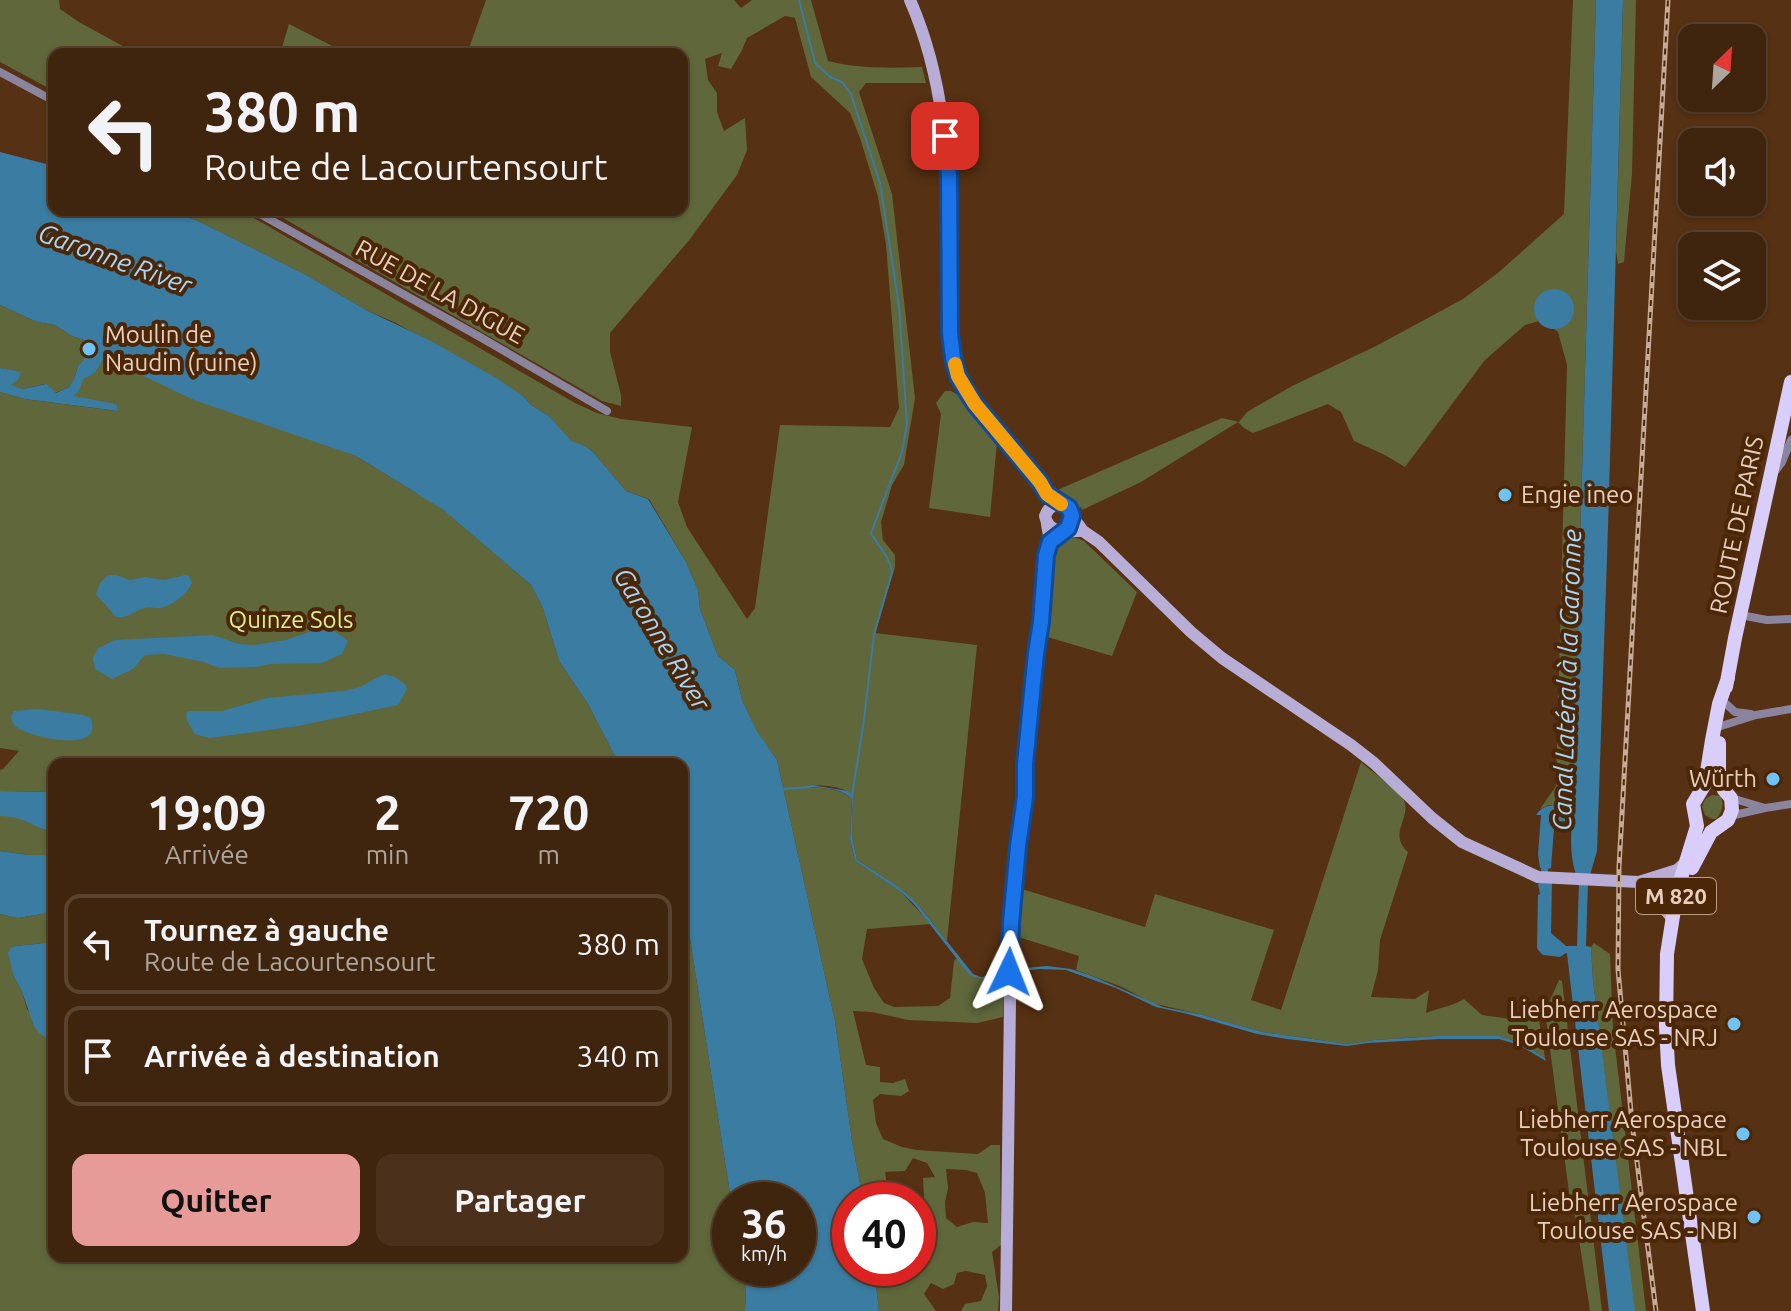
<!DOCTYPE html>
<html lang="fr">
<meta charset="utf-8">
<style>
body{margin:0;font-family:Ubuntu,sans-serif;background:#4b311c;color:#f1f3f6;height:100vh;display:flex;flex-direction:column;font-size:30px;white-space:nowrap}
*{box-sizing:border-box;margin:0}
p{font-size:26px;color:#aea59e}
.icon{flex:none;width:44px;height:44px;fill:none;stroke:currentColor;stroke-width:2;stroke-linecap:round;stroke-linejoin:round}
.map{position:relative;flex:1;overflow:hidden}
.panel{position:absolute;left:48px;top:758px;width:640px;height:504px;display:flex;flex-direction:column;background:#40250e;border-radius:16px;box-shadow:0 2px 6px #0004,0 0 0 2px #59422e}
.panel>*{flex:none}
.top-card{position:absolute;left:48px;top:48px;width:640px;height:168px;border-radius:16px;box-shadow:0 2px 6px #0004,0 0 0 2px #59422e;background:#40250e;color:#f1f3f6;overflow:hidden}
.needle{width:52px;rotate:25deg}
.fabs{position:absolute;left:1678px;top:24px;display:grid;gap:16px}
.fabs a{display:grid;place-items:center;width:88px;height:88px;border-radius:16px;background:#40250e;box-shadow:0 2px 6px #0004,0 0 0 2px #59422e;font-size:40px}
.speed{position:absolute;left:712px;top:1182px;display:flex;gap:16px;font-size:40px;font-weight:700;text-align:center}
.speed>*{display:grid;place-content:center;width:104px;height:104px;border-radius:50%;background:#40250e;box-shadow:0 2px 6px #0004,0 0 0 2px #59422e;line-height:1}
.speed small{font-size:20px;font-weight:400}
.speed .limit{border:12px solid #d22;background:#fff;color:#111}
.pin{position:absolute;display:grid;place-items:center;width:68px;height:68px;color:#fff;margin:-34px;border-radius:16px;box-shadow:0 4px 12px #0006}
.me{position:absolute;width:88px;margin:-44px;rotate:2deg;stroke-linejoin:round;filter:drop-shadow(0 0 6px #0008)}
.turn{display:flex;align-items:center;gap:28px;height:168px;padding:0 24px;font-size:36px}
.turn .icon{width:104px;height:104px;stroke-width:2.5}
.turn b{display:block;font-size:56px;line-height:68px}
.eta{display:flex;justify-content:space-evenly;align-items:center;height:136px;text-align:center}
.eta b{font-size:48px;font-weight:700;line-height:56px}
.primary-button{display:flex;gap:16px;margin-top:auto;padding:16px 24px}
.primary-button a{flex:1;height:92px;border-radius:16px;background:#e69b98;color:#111;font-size:32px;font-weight:700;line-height:92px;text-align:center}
.primary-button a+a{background:#4b311c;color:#f1f3f6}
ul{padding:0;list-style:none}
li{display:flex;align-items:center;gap:24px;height:100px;margin:0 16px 12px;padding:0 8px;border:4px solid #59422e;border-radius:16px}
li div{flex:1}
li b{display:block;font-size:30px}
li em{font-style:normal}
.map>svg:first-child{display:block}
.green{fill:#5f673b;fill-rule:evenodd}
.water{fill:#3b7ca2;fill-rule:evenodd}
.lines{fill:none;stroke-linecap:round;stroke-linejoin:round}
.stream{stroke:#3b7ca2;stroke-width:2}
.street{stroke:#8b849f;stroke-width:8}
.secondary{stroke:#b7add6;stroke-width:12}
.primary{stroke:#d9cef9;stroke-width:14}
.rail-casing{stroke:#c6ab98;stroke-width:5}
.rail{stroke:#4b2707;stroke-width:2;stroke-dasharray:6;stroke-linecap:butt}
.route-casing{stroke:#114b97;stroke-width:20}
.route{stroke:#1a73e8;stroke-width:14}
.slow{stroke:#f59e0b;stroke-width:14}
.poi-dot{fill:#6fc2f4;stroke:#4b2707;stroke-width:3}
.labels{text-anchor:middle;stroke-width:8;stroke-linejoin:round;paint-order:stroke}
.shield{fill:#4b2707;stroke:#b89d88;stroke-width:2}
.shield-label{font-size:22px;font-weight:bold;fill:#e7cfbf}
.street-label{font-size:24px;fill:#e7cfbf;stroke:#4b2707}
.poi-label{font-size:24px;fill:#e7cfbf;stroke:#4b2707;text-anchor:end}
.park-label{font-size:24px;fill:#dcec8f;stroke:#4b2707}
.water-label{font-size:26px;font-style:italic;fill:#a4d7f9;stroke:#4b2707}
</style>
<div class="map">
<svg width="1791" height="1311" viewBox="0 0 1791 1311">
<rect width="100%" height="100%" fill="#563113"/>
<path class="green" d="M0 0H59L60 9 79 22 137 54H54V91L0 62Z
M486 0H734L741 8 752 0H811L828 61C858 69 891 68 922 67L926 83H866L859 92 892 194 915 398 904 465 892 485 881 522 883 540 895 555V567L875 633 977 645 947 941 915 901 857 860 852 836 853 795C844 787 821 783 810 787 824 788 842 789 852 799L850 839 855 861 901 892 931 924 867 929 862 959 874 988 884 1003 894 1007 938 1006 950 998 954 961 957 958C974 980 978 981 1005 975L1003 1017 977 1023 908 1020 872 1012 853 1011 866 1065 880 1067V1082L893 1083 905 1079 909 1091 901 1096 880 1094 873 1100 876 1123 883 1139 902 1147 917 1150 978 1154 991 1145H1000L1001 1245 992 1252 999 1297 998 1311H961L965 1304 981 1301 987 1286 985 1275 966 1271 957 1273 954 1284 943 1289 931 1283 924 1294 936 1311H879L874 1268H918V1233L925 1217 923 1178 935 1177 927 1163 913 1158 905 1171 885 1172 889 1200H863L852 1141 835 1021 777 760 756 731 742 700 735 670 718 656 700 609 698 590 686 562 649 499 626 491 593 452 585 446 571 442 549 416 531 405 523 396 396 323 366 310 308 276 196 220 167 210H240L575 403 597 413 621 419 692 427 678 502 687 527 747 619 755 608 780 425 890 427 899 408 886 245 878 197 860 138 850 113 811 77 795 18 785 16 747 38 742 50 731 69 718 66 722 53 705 59 708 80 717 93V112L724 131 745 118 747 150 737 175 690 239 610 333V352L621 395V406L602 401 269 210H682V54H467ZM946 1169 966 1170 977 1173 985 1193 988 1223 973 1222 957 1227 946 1218 945 1202 948 1188Z
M1573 0H1596L1572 810H1566L1565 805H1549L1540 809 1556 786 1567 365 1558 332 1543 320 1525 325 1485 360 1405 467 1385 455 1354 441 1341 412 1328 404 1253 433 1244 428 1238 422 1141 482 1082 510 1081 507 1078 508 1053 492 1222 418 1239 422 1247 412 1292 386 1376 346 1463 299 1499 272 1564 214Z
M1623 0H1636L1632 174 1624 262 1618 264 1616 251Z
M289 24 348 54H280Z
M0 305 37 322 55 325 72 336 84 340 88 356 78 366 74 379 69 387 55 393 45 384 23 389 9 385 21 373 0 368Z
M109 355 140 374 356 456 416 493 426 497 441 508 531 585 543 608 559 661 588 704 619 764H54V792L0 791V770L3 769 19 751 0 748V392L25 399 117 411 72 396 77 380 96 369 103 358Z
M945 391H951L960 396 997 442 990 517 929 508 941 414 936 403Z
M1072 536 1084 541 1137 592 1112 656 1044 636 1052 555C1056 543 1059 538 1072 536Z
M1361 762C1371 771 1396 788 1402 797 1415 816 1386 832 1408 852L1380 940 1378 970 1371 997 1415 999 1429 990 1426 1013C1439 1008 1452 1006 1464 999L1482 1015 1518 1020 1538 1014 1545 1058 1524 1044 1499 1036H1437L1374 1040 1348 1044 1262 1032 1199 1014 1152 1003 1122 987 1076 970 1079 956 1018 937 1022 889 1145 927 1155 894 1274 930 1251 1000 1281 1010Z
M1712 795 1721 796C1724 806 1722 812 1716 819H1712L1705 815 1702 807 1705 799Z
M0 816H17L47 831 54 832V855H29L0 851Z
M682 907 688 926 731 1200 730 1268H743L746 1287 745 1311H0V914L18 918 54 912V942L16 946 12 965 13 975 22 992 27 1009 49 1040 54 1039V1256H682Z
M1594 943 1610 954 1613 1029 1646 1311H1634L1593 980 1591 947Z
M1559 980 1562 981 1602 1311H1590L1576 1220 1570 1200 1545 1011Z"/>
<path class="water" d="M1596 0H1623L1608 528 1597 851 1588 882 1586 946 1591 947 1593 980 1635 1311H1609L1567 954 1566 953 1560 957 1543 955 1538 950 1537 947 1538 895 1540 894 1538 884 1542 881 1541 868H1540L1538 854 1541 815H1536C1543 804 1553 805 1566 805V809L1572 810ZM1566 815 1572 816C1571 837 1569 862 1579 881L1577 946H1566L1551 933 1552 882 1548 881V869L1551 868 1554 828 1558 822 1565 821Z
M0 152 54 166V210H167L196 220 308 276 366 310 431 341 498 379 523 396 531 405 549 416 571 441 585 446 593 452 626 491 648 499 686 562 698 590 700 609 718 656 735 670 742 700 756 730 777 760 835 1021 852 1141 863 1200H850V1268H874L879 1311H745L746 1287 743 1268H798V1200H731L688 926 682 907V764H619L588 704 559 661 543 608 531 585 442 509 356 456 194 400 112 361 109 356C101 359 101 364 96 371 92 375 88 377 83 379L79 391 73 396 116 404 118 411 25 399 0 392V368L21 372 18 380 11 385 23 389 46 384 56 393 69 387 74 379 78 366 87 356 79 352 84 340 72 336 55 325 37 322 0 305Z
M1534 309a20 20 0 1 1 40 0a20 20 0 1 1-40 0Z
M108 575H116L130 580 145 577 164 580 185 575 189 576 192 583C187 594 173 605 161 608 157 609 152 607 148 607 136 609 129 619 116 617L96 594 100 583Z
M323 627 330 628 348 641 342 654 322 663 271 664 256 667 219 668 204 662 164 654 145 655 133 669 112 679 95 669 93 658 98 648 115 640 213 635 239 644 254 645 286 640Z
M384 674 395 677 406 685 407 689 398 705 298 726 209 738 195 734 187 721 186 713 189 711H222L267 698 344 691 360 687Z
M38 709 84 715 91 718C104 754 33 738 18 728 12 724 13 723 11 717L14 711Z
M811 785 848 791 853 795 852 836 857 860 897 886 915 901 973 974 981 977 1005 973V975C992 978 979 982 968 973L914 904 901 892 855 861 850 839 852 799C842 788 823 788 808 787Z
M0 791 54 792V832C32 828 26 816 0 816Z
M0 851 29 855H54V912L18 918 0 914Z
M54 942V1039L49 1040 39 1033 34 1026 22 992 13 975 8 952 11 948 16 946Z
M1047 966 1071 969 1092 976 1163 1007 1199 1014 1262 1032 1348 1044 1374 1040 1437 1036H1499L1524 1044 1545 1058 1546 1061 1519 1045 1499 1039H1440L1368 1043 1347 1046 1287 1039 1257 1034 1188 1014 1156 1007 1116 988 1066 970 1040 969 1014 972V969Z"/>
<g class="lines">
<path class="stream" d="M799 0 815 63 830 77 842 82 851 94 880 183 899 306 907 423 902 452 871 533C878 546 890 557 892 572L874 635 863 727 852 796
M784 789 810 787"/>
<path class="street" d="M0 72 54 101
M253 210 480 337 607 411
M1776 470 1782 462 1791 440
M1740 615 1767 620 1791 619
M1724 702 1735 712 1751 714
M1721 726 1756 715 1791 709
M1765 808 1791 804
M1730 816 1765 808 1731 798"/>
<path class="secondary" d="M910 0C944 77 949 161 950 244 950 282 944 342 958 376 966 395 980 410 993 425 1009 444 1024 463 1040 482L1047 494 1061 504
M1072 516 1083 531 1099 542 1191 632 1222 658 1351 745 1374 763 1432 818 1462 842 1538 877 1639 882 1677 870 1685 863
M1064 530 1072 520 1071 512 1065 505H1054L1048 510 1045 516C1049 536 1068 530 1083 531
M1639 882 1652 894 1672 918
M1006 1311 1011 923 1025 797V764L1036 653 1041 622 1046 555 1050 542 1047 524"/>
<path class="primary" d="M1726 687 1735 638 1791 382
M1692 868 1711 832 1728 820 1732 810 1731 798 1724 790 1719 773V743
M1703 1311 1668 1065 1666 1027 1667 954 1677 891 1697 826 1693 804 1705 784 1712 740 1719 704 1728 678"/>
<defs>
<path id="rail" d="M1656 1311 1632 1123 1618 969 1619 867 1668 0"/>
</defs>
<use href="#rail" class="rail-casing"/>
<use href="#rail" class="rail"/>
</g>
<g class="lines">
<defs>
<path id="route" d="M945 136 949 176 950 333 953 358 958 376 966 390 975 404 1040 482 1047 494 1069 508 1072 516 1068 528 1050 542 1046 555 1041 622 1036 653 1025 764V797L1018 846 1011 923 1009 972"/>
</defs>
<use href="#route" class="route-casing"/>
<use href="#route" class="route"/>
<path class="slow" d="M955 364 958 376 975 404 1040 482 1047 494 1061 504"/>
</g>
<g class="poi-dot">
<circle cx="89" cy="349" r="8"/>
<circle cx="1505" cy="495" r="8"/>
<circle cx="1773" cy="779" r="8"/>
<circle cx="1734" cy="1024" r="8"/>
<circle cx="1743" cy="1134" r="8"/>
<circle cx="1754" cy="1217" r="8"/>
</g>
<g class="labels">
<rect class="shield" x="1636" y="878" width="80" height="36" rx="6"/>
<g class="shield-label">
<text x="1676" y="904">M 820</text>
</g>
<g class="street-label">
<text transform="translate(440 292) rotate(29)" y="8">RUE DE LA DIGUE</text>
<text transform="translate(1737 525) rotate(-78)" y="8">ROUTE DE PARIS</text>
</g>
<g class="poi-label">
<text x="105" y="343" text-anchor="start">Moulin de<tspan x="105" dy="28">Naudin (ruine)</tspan></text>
<text x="1521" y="503" text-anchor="start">Engie ineo</text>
<text x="1757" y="787">Würth</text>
<text x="1718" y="1018">Liebherr Aerospace<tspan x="1718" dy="28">Toulouse SAS - NRJ</tspan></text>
<text x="1727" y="1128">Liebherr Aerospace<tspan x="1727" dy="28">Toulouse SAS - NBL</tspan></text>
<text x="1738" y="1211">Liebherr Aerospace<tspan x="1738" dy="28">Toulouse SAS - NBI</tspan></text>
</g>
<g class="park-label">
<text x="291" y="628">Quinze Sols</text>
</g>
<g class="water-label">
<text transform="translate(115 259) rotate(20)" y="9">Garonne River</text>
<text transform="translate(662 639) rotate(59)" y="9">Garonne River</text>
<text transform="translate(1567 680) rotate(-88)" y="9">Canal Latéral à la Garonne</text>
</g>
</g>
</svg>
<div class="fabs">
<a><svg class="needle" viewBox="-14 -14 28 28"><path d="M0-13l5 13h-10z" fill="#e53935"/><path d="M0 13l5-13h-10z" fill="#aea59e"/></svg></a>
<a><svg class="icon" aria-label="sound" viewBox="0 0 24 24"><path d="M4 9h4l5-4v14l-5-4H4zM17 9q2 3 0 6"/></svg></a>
<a><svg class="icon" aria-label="layers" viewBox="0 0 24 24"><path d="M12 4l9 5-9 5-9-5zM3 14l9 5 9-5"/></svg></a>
</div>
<div class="speed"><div>36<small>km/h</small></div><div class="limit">40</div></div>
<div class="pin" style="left:945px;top:136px;background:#d93025"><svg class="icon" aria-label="arrive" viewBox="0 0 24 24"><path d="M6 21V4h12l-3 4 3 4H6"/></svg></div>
<svg class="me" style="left:1009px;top:972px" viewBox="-20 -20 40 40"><path d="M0-17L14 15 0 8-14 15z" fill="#1a73e8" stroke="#fff" stroke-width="4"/></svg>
<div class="top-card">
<div class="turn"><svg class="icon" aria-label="left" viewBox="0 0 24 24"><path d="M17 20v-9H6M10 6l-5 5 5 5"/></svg><div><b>380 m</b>Route de Lacourtensourt</div></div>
</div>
<section class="panel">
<div class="eta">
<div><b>19:09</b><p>Arrivée</p></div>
<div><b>2</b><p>min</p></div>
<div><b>720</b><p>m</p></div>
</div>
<ul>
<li><svg class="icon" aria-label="left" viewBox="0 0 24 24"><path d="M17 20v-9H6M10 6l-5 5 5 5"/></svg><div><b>Tournez à gauche</b><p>Route de Lacourtensourt</p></div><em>380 m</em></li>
<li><svg class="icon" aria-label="arrive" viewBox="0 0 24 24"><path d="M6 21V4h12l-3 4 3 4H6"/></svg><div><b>Arrivée à destination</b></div><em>340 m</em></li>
</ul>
<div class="primary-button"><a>Quitter</a><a>Partager</a></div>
</section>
</div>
